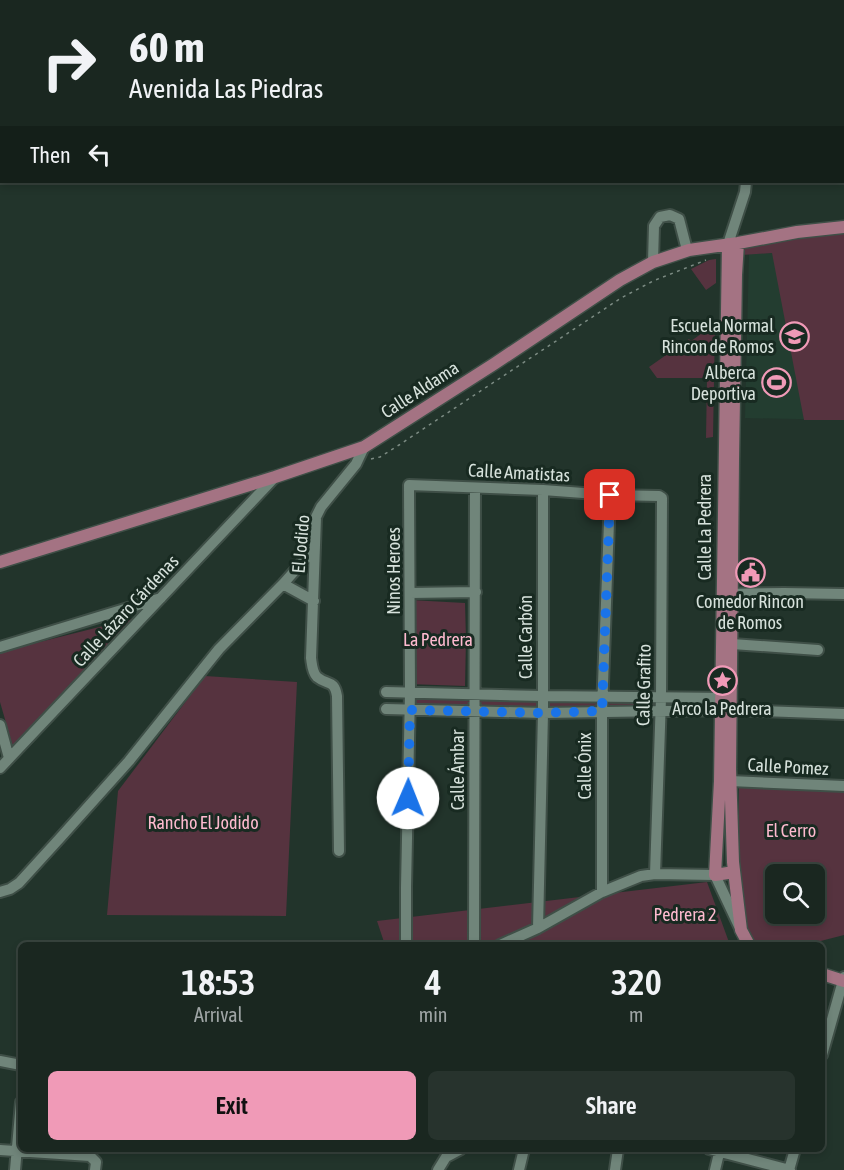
<!DOCTYPE html>
<meta charset="utf-8">
<style>
body{margin:0;font-family:"Asap Condensed",sans-serif;background:#27332d;color:#f1f3f6;height:100vh;display:flex;flex-direction:column;font-size:22px;white-space:nowrap}
*{box-sizing:border-box;margin:0}
p{font-size:20px;color:#9fa5a5}
.icon{flex:none;width:33px;height:33px;fill:none;stroke:currentColor;stroke-width:2;stroke-linecap:round;stroke-linejoin:round}
.map{position:relative;flex:1;overflow:hidden}
.side{position:absolute;left:18px;top:942px;width:807px;height:210px;display:flex;flex-direction:column;background:#1a2720;border-radius:9px;box-shadow:0 3px 9px #0003,0 0 0 2px #38443e}
.side>*{flex:none}
.guide{position:absolute;left:0px;top:0px;width:844px;height:183px;box-shadow:0 3px 9px #0003,0 0 0 2px #38443e;background:#1a2720;color:#f1f3f6;overflow:hidden}
.controls{position:absolute;left:765px;top:864px;display:grid;gap:12px}
.controls a{display:grid;place-items:center;width:60px;height:60px;border-radius:9px;background:#1a2720;box-shadow:0 3px 9px #0003,0 0 0 2px #38443e;font-size:30px}
.pin{position:absolute;display:grid;place-items:center;width:51px;height:51px;color:#fff;margin:-26px;border-radius:12px;box-shadow:0 3px 9px #0006}
.me{position:absolute;width:66px;margin:-33px;rotate:1deg;stroke-linejoin:round;filter:drop-shadow(0 0 4px #0008)}
.turn{display:flex;align-items:center;gap:21px;height:126px;padding:0 30px;font-size:27px}
.turn .icon{width:78px;height:78px;stroke-width:2.5}
.turn b{display:block;font-size:42px;line-height:51px}
.then{display:flex;align-items:center;height:57px;padding:0 30px;background:#0003;gap:12px;font-size:22px}
.eta{display:flex;justify-content:space-evenly;align-items:center;height:102px;text-align:center}
.eta b{font-size:36px;font-weight:600;line-height:42px}
.cta{display:flex;gap:12px;margin-top:auto;padding:12px 30px}
.cta a{flex:1;height:69px;border-radius:9px;background:#f09ab7;color:#111;font-size:24px;font-weight:600;line-height:69px;text-align:center}
.cta a+a{background:#27332d;color:#f1f3f6}
.map>svg:first-child{display:block}
.built{fill:#233d30}
.green{fill:#56333f;fill-rule:evenodd}
.lines{fill:none;stroke-linecap:round;stroke-linejoin:round}
.minor-casing{stroke:#3f4f47;stroke-width:14}
.major-casing{stroke:#3f4f47;stroke-width:15}
.path{stroke:#7c8b83;stroke-width:1.5;stroke-dasharray:3 4.5;stroke-linecap:butt}
.minor{stroke:#70857a;stroke-width:10}
.major{stroke:#a47383;stroke-width:12}
.route{stroke:#1a73e8;stroke-width:10;stroke-dasharray:0 18}
.labels{text-anchor:middle;stroke-width:6;stroke-linejoin:round;paint-order:stroke}
.poi-label{font-size:18px;fill:#d7e2dc;stroke:#182a21;text-anchor:end}
.street-label{font-size:18px;fill:#d7e2dc;stroke:#182a21}
.park-label{font-size:18px;fill:#febacf;stroke:#182a21}
</style>
<div class="map">
<svg width="844" height="1170" viewBox="0 0 844 1170">
<rect width="100%" height="100%" fill="#22342b"/>
<path class="built" d="M772 253 844 420 745 418 749 254Z"/>
<path class="green" d="M844 229V420H804L772 253 741 255 739 246Z
M716 259V283L706 290 691 269 709 260Z
M715 324 713 437 706 438 707 378H657L649 367 689 339 691 341Z
M790 375V388L765 391V377Z
M410 600 465 603 466 639 465 686 408 684Z
M139 617 13 747 0 702V652Z
M205 676 297 682 286 916 107 915 118 791Z
M408 696 715 703V709L408 707Z
M739 785 844 789V935L805 945H754L745 929 739 873ZM776 874H814V914H776Z
M707 882 730 945H385L377 921Z"/>
<g class="lines">
<defs>
<path id="minor" d="M748 2V0
M728 244 745 192 746 182
M653 262 654 226 660 217 670 215 679 219 687 250
M283 584 314 601
M410 593 476 592
M724 594 784 593 844 594
M732 644 818 650
M0 647 161 598
M386 692 542 696 728 698
M386 709 543 713 731 710 844 714
M0 725 9 758
M0 768 275 477
M730 781 844 786
M339 851 337 696C334 679 328 686 317 677 312 672 312 664 311 658L316 517 321 507 356 464 364 447
M0 892 10 889 19 883 60 838 129 761 219 649 283 584 315 548
M602 892V711L610 495
M538 928 543 713V490
M406 945V887L410 692 409 485 543 490 610 495 659 496 662 498 661 698 655 874
M474 945 475 488
M500 945 538 928 602 892 641 876 655 874 715 875 739 926
M822 1055 844 977
M0 1061 21 1065
M709 1149 790 1170
M0 1150 90 1156 96 1162 95 1170
M15 1170 21 1102
M438 1170 446 1157 461 1149
M519 1170 524 1149
M615 1170 618 1149
M715 1170 720 1149
M789 1170 795 1149"/>
<path id="major" d="M738 243 736 275 733 460 730 769 733 862 738 905 741 930 749 945
M728 244 720 781 715 875 734 872
M0 562 275 477 364 447 494 364 620 280 653 262 689 250 738 243 797 232 844 227
M822 974 844 981"/>
</defs>
<use href="#minor" class="minor-casing"/>
<use href="#major" class="major-casing"/>
<path class="path" d="M371 459 380 457 399 445 621 298 653 281 706 260"/>
<use href="#minor" class="minor"/>
<use href="#major" class="major"/>
</g>
<g class="lines">
<path class="route" d="M408 798 410 710 543 713 602 711 610 495"/>
</g>
<defs>
<symbol id="university-ring" viewBox="-11 -11 22 22"><circle r="9.5" fill="#182a21" stroke="#f09ab7" stroke-width="1.5"/><path d="M0-5L7-2L0 1L-7-2ZM-4 1L0 2.5L4 1V4Q0 6-4 4Z" fill="#f09ab7"/></symbol>
<symbol id="stadium-ring" viewBox="-11 -11 22 22"><circle r="9.5" fill="#182a21" stroke="#f09ab7" stroke-width="1.5"/><path d="M0-5a6.5 5 0 1 0 0 10a6.5 5 0 1 0 0-10ZM-3.5-1.8h7v3.6h-7Z" fill="#f09ab7"/></symbol>
<symbol id="civic-ring" viewBox="-11 -11 22 22"><circle r="9.5" fill="#182a21" stroke="#f09ab7" stroke-width="1.5"/><path d="M-.6-6.5H3V-4.5H.6V-3L4-1V1h2V6H-6V1h2V-1L-.6-3ZM-1.2 2.5V6h2.4V2.5Z" fill="#f09ab7"/></symbol>
<symbol id="sight-ring" viewBox="-11 -11 22 22"><circle r="9.5" fill="#182a21" stroke="#f09ab7" stroke-width="1.5"/><path d="M0-6L1.8-2.2L6-1.7L2.9 1.2L3.7 5.4L0 3.3L-3.7 5.4L-2.9 1.2L-6-1.7L-1.8-2.2Z" fill="#f09ab7"/></symbol>
</defs>
<g fill-rule="evenodd">
<use href="#university-ring" x="778" y="320" width="33" height="33"/>
<use href="#stadium-ring" x="760" y="366" width="33" height="33"/>
<use href="#civic-ring" x="734" y="556" width="33" height="33"/>
<use href="#sight-ring" x="706" y="664" width="33" height="33"/>
</g>
<g class="labels">
<g class="poi-label">
<text x="774" y="332">Escuela Normal<tspan x="774" dy="21">Rincon de Romos</tspan></text>
<text x="756" y="379">Alberca<tspan x="756" dy="21">Deportiva</tspan></text>
<text x="750" y="608" text-anchor="middle">Comedor Rincon<tspan x="750" dy="21">de Romos</tspan></text>
<text x="722" y="715" text-anchor="middle">Arco la Pedrera</text>
</g>
<g class="street-label">
<text transform="translate(420 390) rotate(-33)" y="6">Calle Aldama</text>
<text transform="translate(519 473) rotate(3)" y="6">Calle Amatistas</text>
<text transform="translate(705 527) rotate(-90)" y="6">Calle La Pedrera</text>
<text transform="translate(301 544) rotate(-85)" y="6">El Jodido</text>
<text transform="translate(394 571) rotate(-90)" y="6">Ninos Heroes</text>
<text transform="translate(126 611) rotate(-47)" y="6">Calle Lázaro Cárdenas</text>
<text transform="translate(526 637) rotate(-90)" y="6">Calle Carbón</text>
<text transform="translate(644 685) rotate(-89)" y="6">Calle Grafito</text>
<text transform="translate(585 766) rotate(-90)" y="6">Calle Ónix</text>
<text transform="translate(788 767) rotate(3)" y="6">Calle Pomez</text>
<text transform="translate(458 770) rotate(-90)" y="6">Calle Ámbar</text>
</g>
<g class="park-label">
<text x="438" y="646">La Pedrera</text>
<text x="203" y="829">Rancho El Jodido</text>
<text x="791" y="837">El Cerro</text>
<text x="685" y="921">Pedrera 2</text>
</g>
</g>
</svg>
<div class="controls">
<a><svg class="icon" aria-label="search" viewBox="0 0 24 24"><circle cx="10" cy="10" r="6"/><path d="M15 15l6 6"/></svg></a>
</div>
<div class="pin" style="left:610px;top:495px;background:#d93025"><svg class="icon" aria-label="arrive" viewBox="0 0 24 24"><path d="M6 21V4h12l-3 4 3 4H6"/></svg></div>
<svg class="me" style="left:408px;top:798px" viewBox="-20 -20 40 40"><circle r="19" fill="#fff"/><path d="M0-13L10 11 0 6-10 11z" fill="#1a73e8"/></svg>
<div class="guide">
<div class="turn"><svg class="icon" aria-label="right" viewBox="0 0 24 24"><path d="M7 20v-9h11M14 6l5 5-5 5"/></svg><div><b>60 m</b>Avenida Las Piedras</div></div>
<div class="then">Then<svg class="icon" aria-label="left" viewBox="0 0 24 24"><path d="M17 20v-9H6M10 6l-5 5 5 5"/></svg></div>
</div>
<section class="side">
<div class="eta">
<div><b>18:53</b><p>Arrival</p></div>
<div><b>4</b><p>min</p></div>
<div><b>320</b><p>m</p></div>
</div>
<div class="cta"><a>Exit</a><a>Share</a></div>
</section>
</div>
